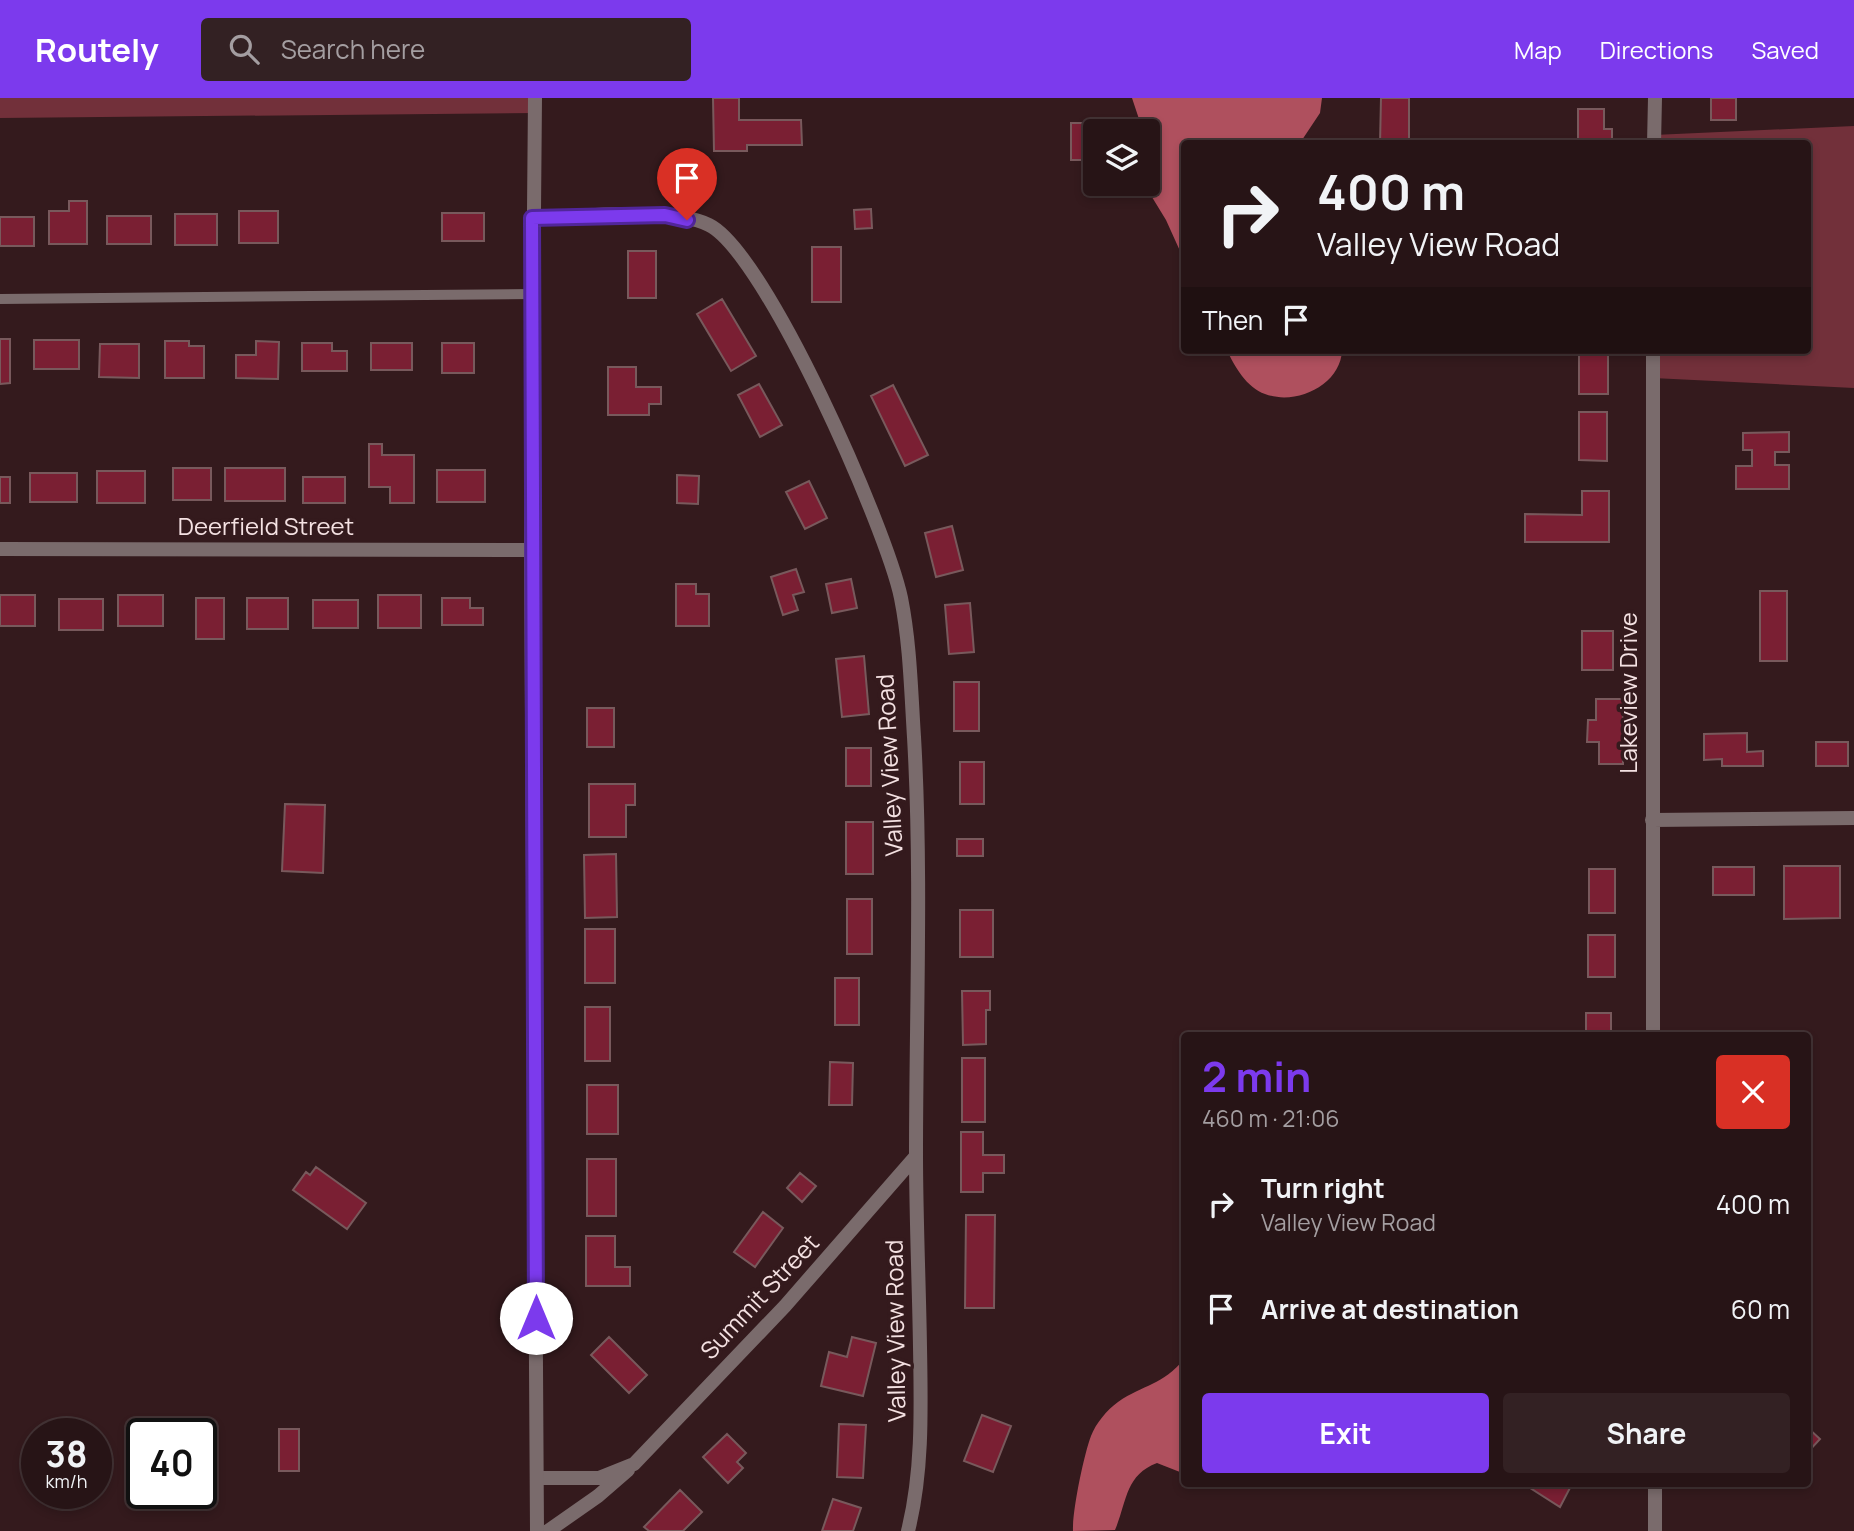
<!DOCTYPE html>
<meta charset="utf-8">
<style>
body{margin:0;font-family:Manrope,sans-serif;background:#332123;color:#f1f3f6;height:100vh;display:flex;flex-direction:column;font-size:26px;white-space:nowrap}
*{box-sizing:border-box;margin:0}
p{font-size:23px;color:#a49ea1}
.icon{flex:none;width:38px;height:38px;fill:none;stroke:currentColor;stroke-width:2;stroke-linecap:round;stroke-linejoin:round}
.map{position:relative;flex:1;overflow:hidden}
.details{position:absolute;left:1181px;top:934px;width:630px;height:455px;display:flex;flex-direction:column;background:#271416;border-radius:7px;box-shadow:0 4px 10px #0003,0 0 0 2px #433335}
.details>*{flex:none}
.banner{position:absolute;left:1181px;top:42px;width:630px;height:214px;border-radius:7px;box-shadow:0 4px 10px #0003,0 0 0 2px #433335;background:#271416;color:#f1f3f6;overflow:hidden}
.tools{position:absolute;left:1083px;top:21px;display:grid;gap:14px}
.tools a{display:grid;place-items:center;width:77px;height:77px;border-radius:7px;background:#271416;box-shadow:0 4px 10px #0003,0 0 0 2px #433335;font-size:35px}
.speed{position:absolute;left:21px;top:1320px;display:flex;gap:14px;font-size:35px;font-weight:700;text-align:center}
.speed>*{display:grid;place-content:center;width:91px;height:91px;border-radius:50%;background:#271416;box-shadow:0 4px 10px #0003,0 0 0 2px #433335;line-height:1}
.speed small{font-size:18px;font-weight:400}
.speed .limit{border:4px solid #111;border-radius:10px;background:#fff;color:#111}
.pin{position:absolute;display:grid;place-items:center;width:60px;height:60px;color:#fff;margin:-72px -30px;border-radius:50% 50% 50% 0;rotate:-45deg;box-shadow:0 0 7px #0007}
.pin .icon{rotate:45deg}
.me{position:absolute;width:77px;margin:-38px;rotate:0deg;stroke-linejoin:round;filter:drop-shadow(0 0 5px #0008)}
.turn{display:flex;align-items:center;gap:24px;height:147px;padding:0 21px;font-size:32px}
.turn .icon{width:91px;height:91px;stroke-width:2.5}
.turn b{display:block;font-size:49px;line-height:60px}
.then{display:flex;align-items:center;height:66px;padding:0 21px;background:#0003;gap:14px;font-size:26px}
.round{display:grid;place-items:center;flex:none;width:74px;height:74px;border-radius:7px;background:#332123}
.head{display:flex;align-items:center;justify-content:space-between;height:119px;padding:0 21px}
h1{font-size:42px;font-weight:700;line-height:52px;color:#7c3aed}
.action{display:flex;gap:14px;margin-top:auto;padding:14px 21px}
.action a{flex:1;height:80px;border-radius:7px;background:#7c3aed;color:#fff;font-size:28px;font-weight:700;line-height:80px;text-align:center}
.action a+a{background:#332123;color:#f1f3f6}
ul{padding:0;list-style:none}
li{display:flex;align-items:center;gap:21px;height:105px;padding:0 21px}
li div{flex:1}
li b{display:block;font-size:26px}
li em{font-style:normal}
header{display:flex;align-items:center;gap:42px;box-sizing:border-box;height:98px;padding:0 35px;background:#7c3aed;color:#fff}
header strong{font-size:33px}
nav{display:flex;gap:38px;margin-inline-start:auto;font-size:24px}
.search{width:490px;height:63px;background:#332123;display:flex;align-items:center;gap:18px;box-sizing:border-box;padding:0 24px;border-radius:7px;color:#a49ea1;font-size:26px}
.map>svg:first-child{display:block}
.green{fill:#72303a}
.water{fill:#af505e}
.building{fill:#7a1f33;stroke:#78595c;stroke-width:2}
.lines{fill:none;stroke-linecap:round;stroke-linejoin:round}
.service{stroke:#7a6b6c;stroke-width:10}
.minor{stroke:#7a6b6c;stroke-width:14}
.tertiary{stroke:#7a6b6c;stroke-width:14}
.route-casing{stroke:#51269a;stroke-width:18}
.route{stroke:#7c3aed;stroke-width:12}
.labels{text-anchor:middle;stroke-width:7;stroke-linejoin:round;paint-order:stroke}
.street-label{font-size:24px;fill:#f4e1e2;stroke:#341a1d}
</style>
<header>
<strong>Routely</strong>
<div class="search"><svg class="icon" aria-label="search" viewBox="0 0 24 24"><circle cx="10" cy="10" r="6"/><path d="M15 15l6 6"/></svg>Search here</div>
<nav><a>Map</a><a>Directions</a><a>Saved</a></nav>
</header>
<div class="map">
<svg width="1854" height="1433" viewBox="0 0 1854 1433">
<rect width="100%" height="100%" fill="#341a1d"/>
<path class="green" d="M0 0H535L536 15 0 20Z
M1854 28V290L1653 280V252H1808V46L1654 45V37Z"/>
<path class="water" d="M1132 0H1322L1320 15 1300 45 1185 46V164L1166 122 1144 86H1148V33H1143Z
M1227 252H1342C1341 287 1296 308 1265 296 1247 290 1234 268 1227 252Z
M1185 1260V1376L1157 1365C1125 1377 1127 1404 1115 1432L1073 1433C1072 1414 1084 1356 1091 1338 1096 1325 1107 1312 1118 1304 1144 1286 1162 1288 1185 1260Z"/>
<path class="building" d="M713 0H739V22H801L802 47H747V53H714Z
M1381 0H1409V46H1380Z
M1711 0H1736V22H1711Z
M1578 11H1604V31H1612V46H1578Z
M1071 25H1140V33H1096V62H1071Z
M69 103H87V146H49V113H69Z
M871 111 872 130 855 131 854 112Z
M239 113H278V145H239Z
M442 115H484V143H442Z
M175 116H217V147H175Z
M107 118H151V146H107Z
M0 119H34V148H0Z
M812 149H841V204H812Z
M628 153H656V200H628Z
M722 201 756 258 731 273 697 216Z
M0 241H10V285L0 286Z
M34 242H79V271H34Z
M165 243H189V248H204V280H165Z
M256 243 279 244 278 281 236 280V257H256Z
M302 245H332V253H347V273H302Z
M371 245H412V272H371Z
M442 245H474V275H442Z
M100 246H139V280L99 279Z
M1579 252H1608V296H1579Z
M608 269H636V289H661V306H649V317H608Z
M759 286 782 327 760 339 738 297Z
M893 287 928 357 905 368 871 298Z
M1579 314H1607V363L1579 362Z
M1789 334V354H1775V367H1789V391H1736V368H1752V352H1743V335Z
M369 346H382V357H414V405H390V389H369Z
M173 370H211V402H173Z
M225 370H285V403H225Z
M437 372H485V404H437Z
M97 373H145V405H97Z
M30 375H77V404H30Z
M677 377 699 378 698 406 677 405Z
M0 379H10V405H0Z
M303 379H345V405H303Z
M809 383 827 420 805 431 786 394Z
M1582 393H1609V444H1525V416L1582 417Z
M952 428 963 472 936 479 925 435Z
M796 471 804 494 793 497 798 512 783 517 771 479Z
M851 481 857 510 832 515 826 486Z
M676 486H696V496H709V528H676Z
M1760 493H1787V563H1760Z
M0 497H35V528H0Z
M118 497H163V528H118Z
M378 497H421V530H378Z
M196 500H224V541H196Z
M247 500H288V531H247Z
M442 500H470V510H483V527H442Z
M59 501H103V532H59Z
M313 502H358V530H313Z
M970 505 974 554 949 556 945 507Z
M1582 533H1613V572H1582Z
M864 558 869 616 842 619 836 561Z
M954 584H979V633H954Z
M1596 601H1623V666H1599V644H1587L1588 622H1596Z
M587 610H614V649H587Z
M1747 635V654L1763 653V668H1722V661L1704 662V636Z
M1816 644H1848V668H1816Z
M846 650H871V688H846Z
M960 664H984V706H960Z
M589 686H635V707H626V739H589Z
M285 706 325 707 323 775 282 773Z
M846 724H873V776H846Z
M957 741H983V758H957Z
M616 756 617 819 585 820 584 757Z
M1784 768H1840V820L1784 821Z
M1713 769H1754V797H1713Z
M1589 771H1615V815H1589Z
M847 801H872V856H847Z
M960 812H993V859H960Z
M585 831H615V885H585Z
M1588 837H1615V879H1588Z
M835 880H859V927H835Z
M962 893H990V912H986V946L963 947Z
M585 909H610V963H585Z
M1586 915H1611V938H1586Z
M962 960H985V1024H962Z
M830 964 853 965 852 1007H829Z
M587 987H618V1036H587Z
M961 1034H983V1057H1004V1075H983V1094H961Z
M587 1061H616V1118H587Z
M316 1069 366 1105 347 1131 293 1092 306 1074 310 1077Z
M800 1075 816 1088 802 1104 787 1090Z
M763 1114 783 1130 755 1169 734 1154Z
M966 1117H995L994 1210H965Z
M586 1138H615V1169H630V1188H586Z
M609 1239 647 1277 629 1295 591 1257Z
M852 1239 876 1245 863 1298 821 1288 829 1254 847 1259Z
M982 1317 1011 1328 993 1374 964 1363Z
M839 1326 866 1327 863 1380 837 1379Z
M1808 1330 1820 1341 1808 1354Z
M279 1331H299V1373H279Z
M727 1336 746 1355 737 1364 743 1370 728 1385 703 1359Z
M1524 1386H1572L1560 1409Z
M680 1392 702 1414 683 1433H649L644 1429Z
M833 1401 861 1410 853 1433H822Z"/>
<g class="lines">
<path class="service" d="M0 201 532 196"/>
<path class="minor" d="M1654 46 1655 0
M532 120C576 119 671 108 709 127 766 155 887 432 901 500 910 545 911 593 914 639 922 777 916 917 916 1056 916 1120 919 1184 920 1249 921 1309 923 1373 908 1433
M1653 252V938
M0 451 531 452
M1652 722 1854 720
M537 1380H599L634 1366 785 1208 916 1058
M1655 1386V1433
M548 1433 598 1398 628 1372"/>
<path class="tertiary" d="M535 0 531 452 537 1433"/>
</g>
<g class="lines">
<defs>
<path id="route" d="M536 1220 532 120 665 117 687 122"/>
</defs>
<use href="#route" class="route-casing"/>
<use href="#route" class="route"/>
</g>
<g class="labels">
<g class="street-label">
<text x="266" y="437">Deerfield Street</text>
<text transform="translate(1629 595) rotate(-90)" y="8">Lakeview Drive</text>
<text transform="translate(890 667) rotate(-93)" y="8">Valley View Road</text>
<text transform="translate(760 1199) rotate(-47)" y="8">Summit Street</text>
<text transform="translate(896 1233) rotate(-91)" y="8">Valley View Road</text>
</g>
</g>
</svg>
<div class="tools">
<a><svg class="icon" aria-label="layers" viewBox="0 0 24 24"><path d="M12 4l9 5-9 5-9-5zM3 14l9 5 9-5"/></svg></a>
</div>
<div class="speed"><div>38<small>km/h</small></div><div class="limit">40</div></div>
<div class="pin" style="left:687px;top:122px;background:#d93025"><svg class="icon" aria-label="arrive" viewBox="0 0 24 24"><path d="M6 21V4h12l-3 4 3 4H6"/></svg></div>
<svg class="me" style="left:536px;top:1220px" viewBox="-20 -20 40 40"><circle r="19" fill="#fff"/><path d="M0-13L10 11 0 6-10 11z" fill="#7c3aed"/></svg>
<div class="banner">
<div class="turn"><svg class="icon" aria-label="right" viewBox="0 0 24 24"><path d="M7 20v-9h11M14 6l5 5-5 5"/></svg><div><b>400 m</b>Valley View Road</div></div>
<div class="then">Then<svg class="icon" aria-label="arrive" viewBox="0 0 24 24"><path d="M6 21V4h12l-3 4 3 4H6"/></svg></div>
</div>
<section class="details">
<div class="head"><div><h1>2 min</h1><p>460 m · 21:06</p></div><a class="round" style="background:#d93025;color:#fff"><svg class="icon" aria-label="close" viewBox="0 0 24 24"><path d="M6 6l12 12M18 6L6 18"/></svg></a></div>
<ul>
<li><svg class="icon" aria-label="right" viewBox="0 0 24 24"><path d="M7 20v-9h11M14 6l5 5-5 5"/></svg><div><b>Turn right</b><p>Valley View Road</p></div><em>400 m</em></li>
<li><svg class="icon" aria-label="arrive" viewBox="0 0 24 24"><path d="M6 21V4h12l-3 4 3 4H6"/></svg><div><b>Arrive at destination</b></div><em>60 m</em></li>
</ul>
<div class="action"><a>Exit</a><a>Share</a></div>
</section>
</div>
